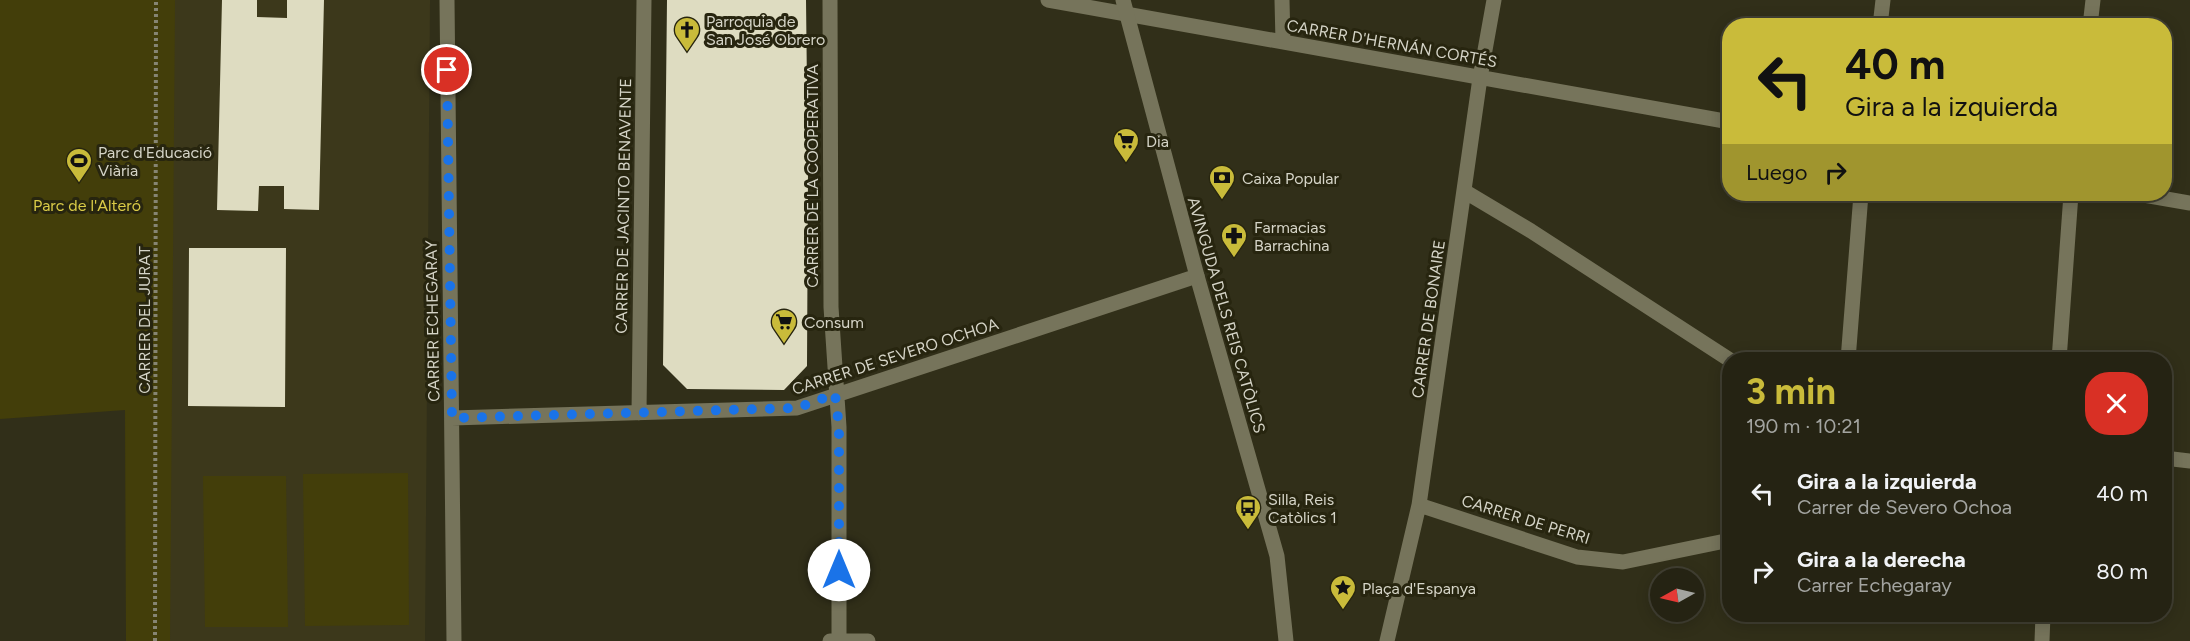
<!DOCTYPE html>
<html lang="es">
<meta charset="utf-8">
<style>
body{margin:0;font-family:Figtree,sans-serif;background:#2d2b1c;color:#f1f3f6;height:100vh;display:flex;flex-direction:column;font-size:22px;white-space:nowrap}
*{box-sizing:border-box;margin:0}
p{font-size:20px;color:#a3a4a0}
.icon{flex:none;width:33px;height:33px;fill:none;stroke:currentColor;stroke-width:2;stroke-linecap:round;stroke-linejoin:round}
.map{position:relative;flex:1;overflow:hidden}
.panel{position:absolute;left:1722px;top:352px;width:450px;height:270px;display:flex;flex-direction:column;background:#252313;border-radius:24px;box-shadow:0 3px 15px #0003,0 0 0 2px #424033}
.panel>*{flex:none}
.top-card{position:absolute;left:1722px;top:18px;width:450px;height:183px;border-radius:24px;box-shadow:0 3px 15px #0003,0 0 0 2px #424033;background:#c9bb3a;color:#111;overflow:hidden}
.needle{width:39px;rotate:262deg}
.buttons{position:absolute;left:1650px;top:568px;display:grid;gap:12px}
.buttons a{display:grid;place-items:center;width:54px;height:54px;border-radius:50%;background:#252313;box-shadow:0 3px 15px #0003,0 0 0 2px #424033;font-size:30px}
.pin{position:absolute;display:grid;place-items:center;width:51px;height:51px;color:#fff;margin:-26px;border:3px solid #fff;border-radius:50%;box-shadow:0 2px 6px #0007}
.me{position:absolute;width:66px;margin:-33px;rotate:0deg;stroke-linejoin:round;filter:drop-shadow(0 0 4px #0008)}
.turn{display:flex;align-items:center;gap:21px;height:126px;padding:0 24px;font-size:27px}
.turn .icon{width:78px;height:78px;stroke-width:2.5}
.turn b{display:block;font-size:42px;line-height:51px}
.then{display:flex;align-items:center;height:57px;padding:0 24px;background:#0003;gap:12px;font-size:22px}
.round{display:grid;place-items:center;flex:none;width:63px;height:63px;border-radius:24px;background:#2d2b1c}
.head{display:flex;align-items:center;justify-content:space-between;height:102px;padding:0 24px}
h1{font-size:36px;font-weight:700;line-height:45px;color:#c9bb3a}
ul{padding:0;list-style:none}
li{display:flex;align-items:center;gap:18px;height:78px;padding:0 24px}
li div{flex:1}
li b{display:block;font-size:22px}
li em{font-style:normal}
.map>svg:first-child{display:block}
.built{fill:#3c381b}
.green{fill:#433e0a}
.building{fill:#dedcc1}
.lines{fill:none;stroke-linecap:round;stroke-linejoin:round}
.path{stroke:#868573;stroke-width:4;stroke-dasharray:3 3;stroke-linecap:butt}
.street{stroke:#76745b;stroke-width:15}
.secondary{stroke:#76745b;stroke-width:15}
.route{stroke:#1a73e8;stroke-width:10;stroke-dasharray:0 18}
.labels{text-anchor:middle;stroke-width:6;stroke-linejoin:round;paint-order:stroke}
.poi-label{font-size:16px;fill:#d5d4c7;stroke:#27250f;text-anchor:start}
.street-label{font-size:16px;fill:#d5d4c7;stroke:#27250f}
.park-label{font-size:16px;fill:#dacb47;stroke:#27250f}
</style>
<div class="map">
<svg width="2190" height="641" viewBox="0 0 2190 641">
<rect width="100%" height="100%" fill="#312f19"/>
<path class="built" d="M174 0H430L425 641H169Z"/>
<path class="green" d="M0 0H175L170 641H126L125 410 0 419Z
M408 473 409 625 305 626 303 474Z
M203 476H286L288 627H205Z"/>
<path class="building" d="M222 0H257V17L287 18V0H324L319 210 284 209V186H259L258 211 217 210Z
M667 0H806L808 175 807 366 784 390 687 389 663 365Z
M189 248H286L285 407 188 406Z"/>
<g class="lines">
<path class="path" d="M155 641 156 0"/>
<path class="street" d="M447 0 454 641
M830 0 831 307 839 427V641
M1048 0 1730 122
M1282 0 1283 42
M1880 26 1883 0
M2090 26 2093 0
M1464 191 1531 231 1730 360
M2138 194 2190 203
M1848 360 1861 194
M2059 360 2071 194
M639 413 644 0
M452 418 797 408 1197 276
M2164 458 2190 461
M1419 505 1577 557 1623 562 1730 540
M830 641H868
M1387 641 1419 505 1480 78 1494 0
M2042 641 2043 615"/>
<path class="secondary" d="M1123 0 1197 276 1277 556 1286 641"/>
</g>
<g class="lines">
<path class="route" d="M447 70 452 418 797 408 835 394 839 427V570"/>
</g>
<defs>
<symbol id="church-pin" viewBox="-11 -11 22 30"><path d="M0 17L-7.5 6A9.5 9.5 0 1 1 7.5 6Z" fill="#c9bb3a" stroke="#27250f"/><path d="M-1.2-6h2.4v3.5h3.3v2.4h-3.3V6h-2.4V-.1h-3.3v-2.4h3.3Z" fill="#111"/></symbol>
<symbol id="supermarket-pin" viewBox="-11 -11 22 30"><path d="M0 17L-7.5 6A9.5 9.5 0 1 1 7.5 6Z" fill="#c9bb3a" stroke="#27250f"/><path d="M-6-5.5h2.5l.6 2H6L4.5 2H-2.5L-4.4-4H-6ZM-1.5 3.2a1.3 1.3 0 1 0 .1 0ZM3 3.2a1.3 1.3 0 1 0 .1 0Z" fill="#111"/></symbol>
<symbol id="stadium-pin" viewBox="-11 -11 22 30"><path d="M0 17L-7.5 6A9.5 9.5 0 1 1 7.5 6Z" fill="#c9bb3a" stroke="#27250f"/><path d="M0-5a6.5 5 0 1 0 0 10a6.5 5 0 1 0 0-10ZM-3.5-1.8h7v3.6h-7Z" fill="#111"/></symbol>
<symbol id="bank-pin" viewBox="-11 -11 22 30"><path d="M0 17L-7.5 6A9.5 9.5 0 1 1 7.5 6Z" fill="#c9bb3a" stroke="#27250f"/><path d="M-6-4H6V4H-6ZM0-2.3a2.3 2.3 0 1 0 0 4.6a2.3 2.3 0 1 0 0-4.6Z" fill="#111"/></symbol>
<symbol id="pharmacy-pin" viewBox="-11 -11 22 30"><path d="M0 17L-7.5 6A9.5 9.5 0 1 1 7.5 6Z" fill="#c9bb3a" stroke="#27250f"/><path d="M-2-6h4v4h4v4h-4v4h-4v-4h-4v-4h4Z" fill="#111"/></symbol>
<symbol id="bus-pin" viewBox="-11 -11 22 30"><path d="M0 17L-7.5 6A9.5 9.5 0 1 1 7.5 6Z" fill="#c9bb3a" stroke="#27250f"/><path d="M-5-6H5V4H4V6H2V4H-2V6H-4V4H-5ZM-3.5-4V0h7V-4ZM-3.5 1.2v1.5H-2V1.2ZM2 1.2v1.5H3.5V1.2Z" fill="#111"/></symbol>
<symbol id="sight-pin" viewBox="-11 -11 22 30"><path d="M0 17L-7.5 6A9.5 9.5 0 1 1 7.5 6Z" fill="#c9bb3a" stroke="#27250f"/><path d="M0-6L1.8-2.2L6-1.7L2.9 1.2L3.7 5.4L0 3.3L-3.7 5.4L-2.9 1.2L-6-1.7L-1.8-2.2Z" fill="#111"/></symbol>
</defs>
<g fill-rule="evenodd">
<use href="#church-pin" x="672" y="15" width="30" height="40"/>
<use href="#supermarket-pin" x="1111" y="126" width="30" height="40"/>
<use href="#stadium-pin" x="64" y="146" width="30" height="40"/>
<use href="#bank-pin" x="1207" y="163" width="30" height="40"/>
<use href="#pharmacy-pin" x="1219" y="221" width="30" height="40"/>
<use href="#supermarket-pin" x="769" y="307" width="30" height="40"/>
<use href="#bus-pin" x="1233" y="493" width="30" height="40"/>
<use href="#sight-pin" x="1328" y="573" width="30" height="40"/>
</g>
<g class="labels">
<g class="poi-label">
<text x="706" y="27">Parroquia de<tspan x="706" dy="18">San José Obrero</tspan></text>
<text x="1146" y="147">Dia</text>
<text x="98" y="158">Parc d'Educació<tspan x="98" dy="18">Viària</tspan></text>
<text x="1242" y="184">Caixa Popular</text>
<text x="1254" y="233">Farmacias<tspan x="1254" dy="18">Barrachina</tspan></text>
<text x="804" y="328">Consum</text>
<text x="1268" y="505">Silla, Reis<tspan x="1268" dy="18">Catòlics 1</tspan></text>
<text x="1362" y="594">Plaça d'Espanya</text>
</g>
<g class="street-label">
<text transform="translate(1392 43) rotate(10)" y="6">CARRER D'HERNÁN CORTÉS</text>
<text transform="translate(812 176) rotate(-90)" y="6">CARRER DE LA COOPERATIVA</text>
<text transform="translate(623 206) rotate(-89)" y="6">CARRER DE JACINTO BENAVENTE</text>
<text transform="translate(1227 315) rotate(74)" y="6">AVINGUDA DELS REIS CATÒLICS</text>
<text transform="translate(1428 319) rotate(-82)" y="6">CARRER DE BONAIRE</text>
<text transform="translate(144 320) rotate(-90)" y="6">CARRER DEL JURAT</text>
<text transform="translate(432 321) rotate(-91)" y="6">CARRER ECHEGARAY</text>
<text transform="translate(895 356) rotate(-18)" y="6">CARRER DE SEVERO OCHOA</text>
<text transform="translate(1526 519) rotate(17)" y="6">CARRER DE PERRI</text>
</g>
<g class="park-label">
<text x="87" y="211">Parc de l'Alteró</text>
</g>
</g>
</svg>
<div class="buttons">
<a><svg class="needle" viewBox="-14 -14 28 28"><path d="M0-13l5 13h-10z" fill="#e53935"/><path d="M0 13l5-13h-10z" fill="#a3a4a0"/></svg></a>
</div>
<div class="pin" style="left:447px;top:70px;background:#d93025"><svg class="icon" aria-label="arrive" viewBox="0 0 24 24"><path d="M6 21V4h12l-3 4 3 4H6"/></svg></div>
<svg class="me" style="left:839px;top:570px" viewBox="-20 -20 40 40"><circle r="19" fill="#fff"/><path d="M0-13L10 11 0 6-10 11z" fill="#1a73e8"/></svg>
<div class="top-card">
<div class="turn"><svg class="icon" aria-label="left" viewBox="0 0 24 24"><path d="M17 20v-9H6M10 6l-5 5 5 5"/></svg><div><b>40 m</b>Gira a la izquierda</div></div>
<div class="then">Luego<svg class="icon" aria-label="right" viewBox="0 0 24 24"><path d="M7 20v-9h11M14 6l5 5-5 5"/></svg></div>
</div>
<section class="panel">
<div class="head"><div><h1>3 min</h1><p>190 m · 10:21</p></div><a class="round" style="background:#d93025;color:#fff"><svg class="icon" aria-label="close" viewBox="0 0 24 24"><path d="M6 6l12 12M18 6L6 18"/></svg></a></div>
<ul>
<li><svg class="icon" aria-label="left" viewBox="0 0 24 24"><path d="M17 20v-9H6M10 6l-5 5 5 5"/></svg><div><b>Gira a la izquierda</b><p>Carrer de Severo Ochoa</p></div><em>40 m</em></li>
<li><svg class="icon" aria-label="right" viewBox="0 0 24 24"><path d="M7 20v-9h11M14 6l5 5-5 5"/></svg><div><b>Gira a la derecha</b><p>Carrer Echegaray</p></div><em>80 m</em></li>
</ul>
</section>
</div>
